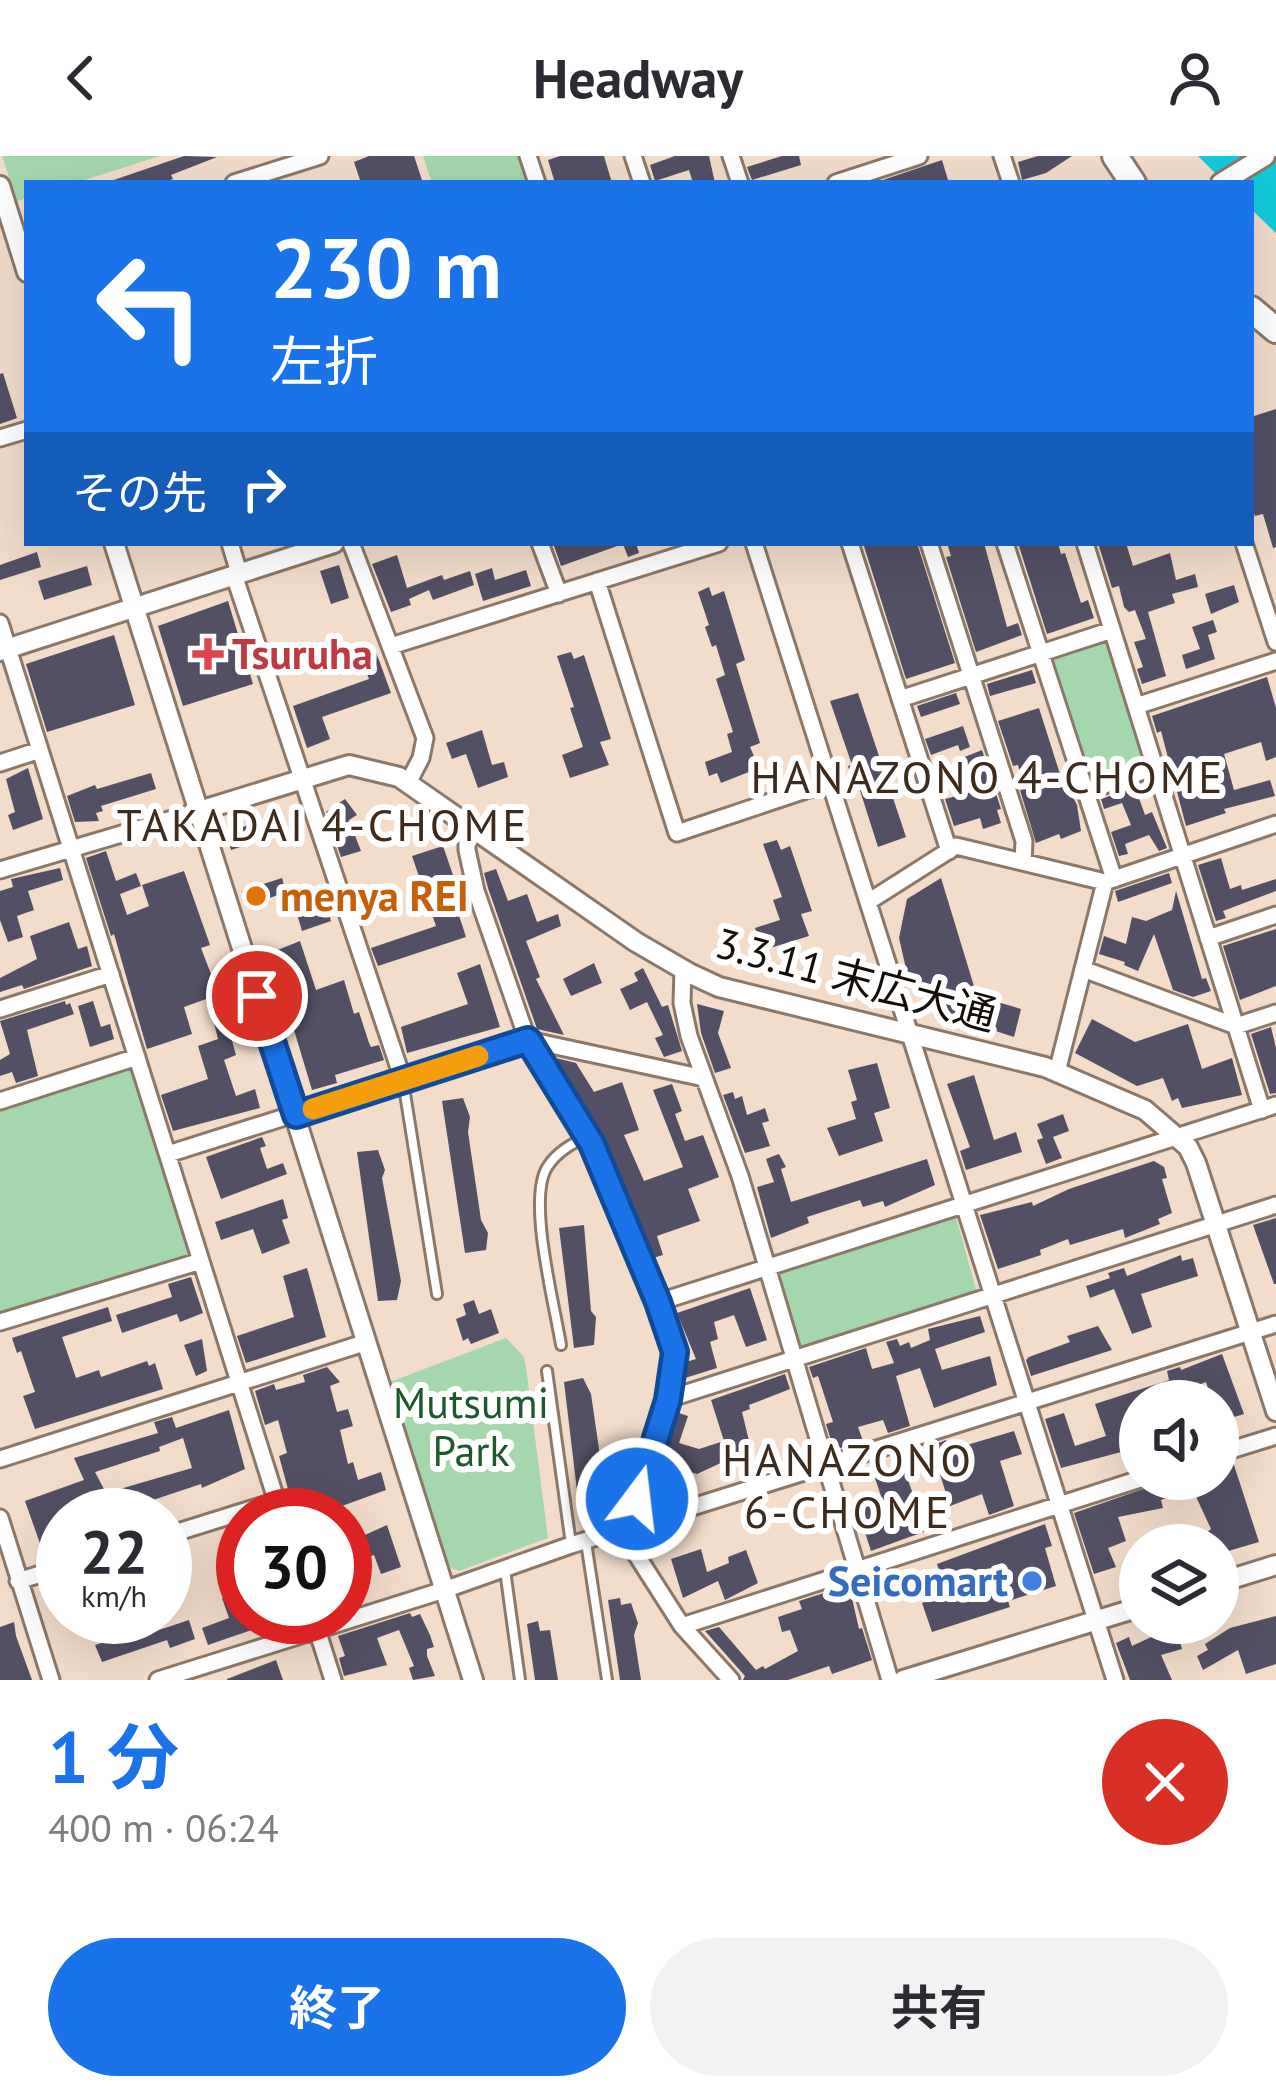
<!DOCTYPE html>
<html lang="ja">
<meta charset="utf-8">
<style>
body{margin:0;font-family:"PT Sans","Noto Sans JP",sans-serif;background:#f2f2f3;color:#2b2b33;height:100vh;display:flex;flex-direction:column;font-size:45px;white-space:nowrap}
*{box-sizing:border-box;margin:0}
p{font-size:39px;color:#7c7c81}
.icon{flex:none;width:66px;height:66px;fill:none;stroke:currentColor;stroke-width:2;stroke-linecap:round;stroke-linejoin:round}
.map{position:relative;height:1524px;overflow:hidden}
.sheet{display:flex;flex-direction:column;background:#fff;flex:1}
.sheet>*{flex:none}
.banner{position:absolute;left:24px;top:24px;width:1230px;height:366px;border-radius:0px;box-shadow:0 12px 48px #0002;background:#1a73e8;color:#fff;overflow:hidden}
.controls{position:absolute;left:1119px;top:1224px;display:grid;gap:24px}
.controls a{display:grid;place-items:center;width:120px;height:120px;border-radius:50%;background:#fff;box-shadow:0 12px 48px #0002;font-size:60px}
.speed{position:absolute;left:36px;top:1332px;display:flex;gap:24px;font-size:60px;font-weight:700;text-align:center}
.speed>*{display:grid;place-content:center;width:156px;height:156px;border-radius:50%;background:#fff;box-shadow:0 12px 48px #0002;line-height:1}
.speed small{font-size:30px;font-weight:400}
.speed .limit{border:18px solid #d22;background:#fff;color:#111}
.pin{position:absolute;display:grid;place-items:center;width:102px;height:102px;color:#fff;margin:-51px;border:6px solid #fff;border-radius:50%;box-shadow:0 3px 12px #0007}
.me{position:absolute;width:132px;margin:-66px;rotate:15deg;stroke-linejoin:round;filter:drop-shadow(0 0 9px #0008)}
.turn{display:flex;align-items:center;gap:42px;height:252px;padding:0 48px;font-size:54px}
.turn .icon{width:156px;height:156px;stroke-width:2.5}
.turn b{display:block;font-size:84px;line-height:102px}
.then{display:flex;align-items:center;height:114px;padding:0 48px;background:#0003;gap:24px;font-size:45px}
.round{display:grid;place-items:center;flex:none;width:126px;height:126px;border-radius:63px;background:#f2f2f3}
.headline{display:flex;align-items:center;justify-content:space-between;height:204px;padding:0 48px}
h1{font-size:72px;font-weight:700;line-height:90px;color:#1a73e8}
.action{display:flex;gap:24px;margin-top:auto;padding:24px 48px}
.action a{flex:1;height:138px;border-radius:72px;background:#1a73e8;color:#fff;font-size:48px;font-weight:700;line-height:138px;text-align:center}
.action a+a{background:#f2f2f3;color:#2b2b33}
header{display:flex;justify-content:space-between;align-items:center;height:156px;padding:0 48px;background:#fff;font-size:54px;font-weight:700}
.map>svg:first-child{display:block}
.green{fill:#a4d8ac}
.water{fill:#13cbda}
.building{fill:#535065;fill-rule:evenodd}
.lines{fill:none;stroke-linecap:round;stroke-linejoin:round}
.service-casing{stroke:#8c7868;stroke-width:14}
.minor-casing{stroke:#8c7868;stroke-width:21}
.tertiary-casing{stroke:#8c7868;stroke-width:24}
.trunk-casing{stroke:#8c7868;stroke-width:30}
.service{stroke:#fff;stroke-width:8}
.minor{stroke:#fff;stroke-width:15}
.tertiary{stroke:#fff;stroke-width:18}
.trunk{stroke:#fff;stroke-width:24}
.route-casing{stroke:#114b97;stroke-width:30}
.route{stroke:#1a73e8;stroke-width:21}
.slow{stroke:#f59e0b;stroke-width:21}
.health-dot{fill:#e0444e;stroke:#fff;stroke-width:4.5}
.food-dot{fill:#e8710a;stroke:#fff;stroke-width:4.5}
.shop-dot{fill:#3f7fe0;stroke:#fff;stroke-width:4.5}
.labels{text-anchor:middle;stroke-width:12;stroke-linejoin:round;paint-order:stroke}
.health-label{font-size:42px;font-weight:bold;fill:#be3a42;stroke:#fff;text-anchor:start}
.food-label{font-size:42px;font-weight:bold;fill:#c56008;stroke:#fff;text-anchor:start}
.street-label{font-size:42px;fill:#150e08;stroke:#fff}
.park-label{font-size:42px;fill:#1d592d;stroke:#fff}
.shop-label{font-size:42px;font-weight:bold;fill:#366cbe;stroke:#fff;text-anchor:end}
.neighbourhood-label{font-size:45px;letter-spacing:3px;fill:#3d2c1e;stroke:#fff}
</style>
<header><svg class="icon" aria-label="back" viewBox="0 0 24 24"><path d="M15 5l-7 7 7 7"/></svg>Headway<svg class="icon" aria-label="person" viewBox="0 0 24 24"><circle cx="12" cy="8" r="4"/><path d="M4 21q1-7 8-7t8 7"/></svg></header>
<div class="map">
<svg width="1276" height="1524" viewBox="0 0 1276 1524">
<rect width="100%" height="100%" fill="#f3dcca"/>
<path class="green" d="M2 0H160L75 27H27V42L17 45Z
M423 0H519L528 27H432Z
M1105 484 1144 607 1086 628 1044 504Z
M131 911 191 1098 0 1158V953Z
M956 1061 977 1137 800 1193 777 1119Z
M506 1182 524 1201 526 1211 548 1382 459 1415 449 1411 390 1226Z"/>
<path class="water" d="M1198 0H1276V77L1251 53V27H1225Z"/>
<path class="building" d="M184 0 217 1 171 19 173 23 162 27H105Z
M369 0H414L423 27H361L354 6Z
M560 0H604L612 27H555L548 4Z
M675 0H709L715 27H693L689 14 655 25 650 9Z
M782 0H799L801 9 752 24 747 11Z
M1038 0H1072L1046 17 1022 24 1018 6Z
M942 4 948 24 877 27V26Z
M3 217 17 262 0 268V218Z
M1276 253V391L1273 392 1263 358 1255 360 1251 349V261Z
M553 387H636L639 397 628 401 623 388 561 410Z
M863 387H917L955 507 906 523Z
M947 387H984L1007 471 1018 467 1022 479 976 496 946 401 951 400Z
M1018 387H1058L1061 398 1065 397 1081 447 1088 444 1094 462 1047 478Z
M1098 387H1126L1133 410 1170 397 1176 424 1195 418 1198 431 1172 438 1175 447 1148 456 1166 520 1142 528 1137 513 1143 511 1134 486 1146 483 1135 454 1129 456 1124 451 1119 430 1112 432Z
M37 396 41 411 0 424V409Z
M397 399 407 432 442 419 444 424 470 415 474 429 433 444 429 434 409 443 411 449 391 456 372 408Z
M339 409 349 442 331 448 320 415Z
M87 410 92 429 44 444 38 425Z
M492 412 495 424 526 414 531 430 483 445 475 418Z
M1234 429 1239 446 1211 458 1205 438Z
M709 431 712 440 724 435 745 504 736 508 760 587 750 591 759 612 721 627 717 617 709 620 705 606 732 596 727 578 733 576 716 523 725 519 716 489 712 491 705 471 709 469 698 436Z
M228 445 253 528 183 550 158 470Z
M1213 464 1217 476 1208 479 1215 503 1186 513 1182 499 1200 493 1192 471Z
M114 479 135 549 47 576 26 508Z
M376 496 391 537 322 561 330 583 307 592 293 550 369 523 361 502Z
M571 496 574 503 584 499 611 583 600 586 609 609 570 622 562 599 583 591 570 552 574 551 557 500Z
M1032 514 1036 527 990 540 987 528Z
M1267 521 1276 552V601L1266 605 1261 586 1224 598 1234 634 1270 624 1275 640 1224 653 1226 657 1186 670 1161 575 1157 577 1152 560Z
M858 537 906 681 878 691 856 622 852 623 848 610 852 609 830 545Z
M956 537 960 548 921 561 917 550Z
M1039 552 1066 637 1070 635 1077 649 1081 675 1061 683 1059 678 1036 687 1020 634 1024 633 1018 609 1013 610 998 565Z
M963 570 970 591 960 595 958 589 931 599 925 583Z
M482 574 492 609 504 606 508 621 478 632 466 598 452 603 446 587Z
M982 594 1001 653 997 654 1001 667 983 673 980 662 954 670 945 643 972 636 962 602Z
M28 612 43 663 13 674 8 659 15 656 6 623Z
M151 617 156 633 101 650 103 655 96 657 99 665 75 666 67 640 95 629 97 633Z
M1135 631 1145 659 1152 656 1167 692 1159 695 1149 679 1125 688 1128 698 1119 700 1111 676 1131 669 1122 647 1104 653 1101 643Z
M345 643 357 659 349 664 361 695 341 701 333 678 339 676 326 656Z
M257 666 258 671 264 669 268 682 231 694 224 672 238 667 240 672Z
M777 684 781 694 790 690 812 755 801 758 809 780 770 792 767 783 760 786 755 772 780 764 773 744 782 741 763 688Z
M443 690 461 742 454 744 466 781 378 810 371 792 436 770 412 700Z
M106 695 116 725 136 717 141 730 120 738 127 759 149 750 142 729 184 715 210 789 201 792 231 870 228 871 236 899 224 904 236 940 255 933 260 952 173 975 161 939 208 923 198 890 218 883 214 867H217L209 842 184 851 192 878 147 893 114 778 111 780 86 702Z
M1221 702 1230 733 1241 729 1242 734 1276 723V735L1223 755 1226 762 1216 765 1198 709Z
M60 712 63 724 28 735 34 754 17 760 23 781 8 786 0 764V735L13 731 11 723Z
M496 713 508 745 527 738 537 766 558 758 561 770 526 785 540 821 536 823 564 879 537 873 488 732 484 717Z
M1169 717 1172 727 1118 746 1115 735Z
M282 722 286 736 248 750 242 735Z
M941 722 977 840 1021 853 1014 881 943 858 921 840 907 817 899 782 907 743Z
M1176 735 1202 823 1206 822 1211 835 1193 841 1173 834 1154 778 1138 815 1124 809 1125 806 1099 798 1104 780 1126 788 1132 761 1146 765 1172 754Z
M323 738 331 765 302 775 294 748Z
M69 766 78 793 87 790 92 810 24 833 22 829 0 836V822L37 803 30 780Z
M1276 773V830L1240 844 1223 790Z
M300 785 316 834 344 824 354 858 359 856 369 887 371 891 379 889 384 904 335 919 337 927 312 934 285 844 290 843 275 795Z
M594 807 602 827 571 840 563 823Z
M480 808 500 871 407 897 401 871 468 848 457 817Z
M643 812 662 851 668 849 682 895 664 901 655 882 663 879 647 846 630 854 620 833 638 825 634 817Z
M65 845 66 849 70 847 74 858 27 874 38 920 16 927 12 916 0 920V904L10 898 0 865Z
M93 845 101 871 110 868 114 883 90 891 78 850Z
M697 848 724 855 718 877 731 912 715 917 701 877Z
M1092 863 1135 886 1188 868 1202 913 1232 902 1242 939 1182 952 1178 942 1172 945 1163 922 1137 930 1075 897Z
M1271 871 1276 892V937L1270 938 1251 878Z
M556 902 576 907 594 936 622 926 639 974 624 979 644 1025 683 1011 653 934 672 928 682 955 675 958 685 985 703 979 719 1021 688 1033 700 1065 657 1080 663 1099 653 1102 603 983 553 905Z
M877 907 890 952 874 957 883 985 839 1000 827 972 856 963 851 946 857 944 848 914Z
M974 919 994 984 1016 976 1022 996 966 1014 960 995 970 991 947 928Z
M733 936 735 943 742 940 747 959 765 952 769 965 762 967 770 990 745 997 723 939Z
M463 942 470 961 468 976 481 1064 488 1077 486 1094 465 1097 442 945Z
M1063 958 1069 975 1053 981 1062 1002 1046 1008 1037 984 1043 982 1037 968Z
M262 981 266 990 260 992 267 1013 283 1007 287 1018 221 1043 206 1001Z
M378 994 385 1014 382 1022 401 1125 397 1144 378 1145 357 996Z
M779 998 786 1011 781 1013 791 1046 927 1003 935 1029 885 1051 883 1045 863 1051 860 1044 807 1061 809 1067 771 1082 757 1031 774 1026 766 1003Z
M1154 1005 1164 1011 1167 1022 1162 1023 1172 1057 1158 1063 1160 1068 1125 1082 1123 1073 1070 1089 1068 1083 1040 1094 1041 1099 998 1113 980 1059 1032 1046 1033 1050 1069 1033Z
M283 1043 288 1062 282 1064 290 1087 262 1098 253 1073 221 1084 215 1066Z
M1276 1062V1128H1274L1253 1069Z
M584 1069 591 1155 596 1161 594 1189 574 1192 559 1072Z
M1181 1099 1182 1105 1193 1102 1198 1120 1141 1138 1152 1171 1132 1178 1114 1133 1090 1142 1086 1130 1110 1122 1108 1117 1124 1112 1127 1120Z
M307 1112 326 1181 246 1207 237 1180 294 1161 283 1120Z
M191 1121 203 1157 180 1166 177 1158 122 1177 116 1159 172 1141 168 1128Z
M750 1132 767 1184 746 1191 734 1159 714 1166 718 1183 710 1186 717 1212 685 1222 686 1206 696 1203 677 1157Z
M474 1144 479 1158 491 1153 499 1177 471 1188 468 1182 463 1185 456 1163 466 1159 463 1148Z
M108 1151 112 1165 62 1181 76 1222 99 1214 101 1221 147 1205 149 1210 155 1207 163 1233 35 1273 23 1240 35 1236 21 1195 17 1197 12 1182Z
M980 1160 985 1176 935 1193 942 1214 990 1200 997 1229 934 1252 920 1212 896 1220 910 1270 888 1277 883 1264 858 1271 863 1285 834 1294 826 1268 833 1266 818 1220 813 1222 809 1211 866 1192 872 1213 894 1207 886 1186 897 1183 900 1190 909 1186 911 1192 930 1184 928 1173Z
M1098 1170 1112 1194 1031 1220 1026 1204 1029 1201 1070 1186 1067 1180Z
M202 1183 207 1215 196 1220 184 1189Z
M1222 1198 1244 1258 1218 1266V1245H1212L1206 1226 1159 1245H1140V1291L1061 1312 1045 1263 1064 1257 1075 1290 1106 1280 1095 1248 1169 1224 1167 1215 1180 1211 1181 1214Z
M327 1211 340 1226 330 1230 337 1256 348 1253 353 1270 340 1274 348 1308 353 1306 358 1324 381 1316 386 1334 317 1359H295L279 1300 287 1297 278 1264 265 1269 255 1235 274 1228 276 1234 305 1226 303 1219Z
M785 1218 790 1233 749 1249 750 1253 742 1256 751 1293 697 1318 660 1308 676 1256 688 1260 679 1287 699 1293 724 1285 711 1244Z
M583 1222 591 1238 605 1334H599V1341L578 1343 564 1226Z
M229 1254 245 1313 202 1332 201 1328 108 1359H63V1392L44 1399 25 1345 84 1324 74 1302 158 1277 154 1266 172 1261 176 1272ZM183 1282 192 1312 106 1337 95 1316 160 1295 159 1291Z
M1014 1275 1022 1298 1000 1305 1014 1350 989 1359 982 1338 950 1350 931 1290 946 1284 950 1294Z
M883 1305 886 1312 902 1307 926 1375 871 1395 863 1370 857 1372 854 1359 861 1356 858 1348 881 1340 871 1310Z
M1233 1306 1259 1386 1218 1398V1389H1211L1205 1378 1211 1373 1192 1332 1161 1344 1163 1352 1118 1361 1126 1385 1108 1392 1116 1411 1094 1418 1074 1357 1172 1323H1218V1310Z
M1045 1368 1052 1390 1045 1392 1056 1430 1008 1445 1010 1451 932 1476 922 1447 947 1438 937 1408Z
M387 1369 401 1411 381 1418 374 1399 347 1408 345 1388Z
M701 1393 707 1416 729 1407 728 1401 746 1394 758 1427 725 1444 718 1425 683 1442 671 1403Z
M900 1413 906 1435 879 1444 872 1422Z
M849 1429 859 1473 862 1472 872 1504 832 1518 829 1510 788 1524H743L745 1520 705 1475 719 1471 756 1514 763 1510 765 1513 798 1495 790 1474 782 1476 778 1461 802 1453 799 1445Z
M243 1435V1461H287L277 1472 268 1475 266 1469 208 1489 202 1472 229 1462 222 1442Z
M620 1442 621 1449 631 1447 638 1467 634 1479 641 1524H620L608 1444Z
M410 1457 412 1461 420 1458 430 1479 434 1491 427 1493V1500L435 1520 413 1524 409 1512 414 1510 399 1474 377 1482 387 1509 344 1520 339 1502 345 1500 338 1480Z
M1276 1460V1508L1246 1518 1238 1494 1203 1514 1197 1500 1208 1494 1205 1488 1230 1472Z
M189 1464 195 1483 170 1492 167 1484 102 1506 95 1489 142 1474 144 1479Z
M538 1465 540 1475 550 1474 558 1524H535L527 1468Z
M14 1466 16 1480 32 1524H0V1471Z
M1175 1467 1182 1493 1161 1499 1172 1524H1130L1116 1487 1129 1481 1132 1490 1162 1476 1160 1471Z
M276 1504 283 1524H227V1523Z"/>
<g class="lines">
<defs>
<path id="service" d="M403 925 437 1138
M561 1189C555 1150 526 1041 548 1010 557 996 572 988 585 981
M547 1215 571 1388
M586 1386 607 1524
M505 1414 520 1524"/>
<path id="minor" d="M528 0 537 27
M633 0 642 27
M731 0 740 27
M1002 0 1011 27
M234 27 320 0
M836 27 919 0
M0 282 27 274
M230 387 239 417
M351 387 425 582 421 602 408 627
M540 387 559 438
M754 387 1115 1524
M850 387 949 695
M929 387 1024 685 1023 706
M1005 387 1114 723
M1085 387 1262 954
M1244 387 1276 486
M234 419 403 924
M597 425 677 677 830 626
M0 467 281 1359
M391 490 719 387
M900 543 1112 474
M1136 550 1276 505
M0 607 40 594
M1085 636 1155 611
M467 668V694L476 735 530 891 592 988 659 1146 675 1196 668 1243 626 1372 634 1395 682 1470 731 1524
M0 714 199 655
M868 746 956 690 1105 726
M1208 782 1276 759
M1083 813 1236 870 1276 857
M683 814 682 847 689 880 740 1020 890 1524
M0 853 111 818
M1057 916 1105 726 1276 668
M0 945 137 901
M168 998 528 884 704 922
M659 1146 1276 949
M0 1166 201 1105
M668 1243 1276 1049
M1218 1298 1276 1280
M0 1303 367 1186
M0 1362 51 1524
M165 1380 277 1345
M18 1425 63 1411
M313 1461 333 1524
M682 1470 1140 1323
M158 1524 444 1434 571 1389 1276 1168"/>
<path id="tertiary" d="M1221 27 1265 0
M0 30 27 116
M114 387 473 1524
M0 495 334 387
M199 655 349 609 399 621 636 786 691 818 719 831 1045 911 1145 954 1188 991 1196 1007 1276 1255
M1218 1427 1276 1409
M903 1524 1140 1451"/>
<path id="trunk" d="M1115 0 1133 27
M1251 153 1276 174"/>
</defs>
<use href="#service" class="service-casing"/>
<use href="#minor" class="minor-casing"/>
<use href="#tertiary" class="tertiary-casing"/>
<use href="#trunk" class="trunk-casing"/>
<use href="#service" class="service"/>
<use href="#minor" class="minor"/>
<use href="#tertiary" class="tertiary"/>
<use href="#trunk" class="trunk"/>
</g>
<g class="lines">
<defs>
<path id="route" d="M257 840 296 959 528 884 592 988 658 1146 675 1196 668 1244 637 1343"/>
</defs>
<use href="#route" class="route-casing"/>
<use href="#route" class="route"/>
<path class="slow" d="M313 953 478 900"/>
</g>
<path class="health-dot" d="M202 480h12v12h12v12h-12v12h-12v-12h-12v-12h12z"/>
<circle class="food-dot" cx="256" cy="740" r="12"/>
<circle class="shop-dot" cx="1032" cy="1425" r="12"/>
<g class="labels">
<g class="health-label">
<text x="232" y="513">Tsuruha</text>
</g>
<g class="food-label">
<text x="280" y="755">menya REI</text>
</g>
<g class="street-label">
<text transform="translate(856 823) rotate(15)" y="15">3.3.11 末広大通</text>
</g>
<g class="park-label">
<text x="471" y="1262">Mutsumi<tspan x="471" dy="48">Park</tspan></text>
</g>
<g class="shop-label">
<text x="1008" y="1440">Seicomart</text>
</g>
<g class="neighbourhood-label">
<text x="988" y="637">HANAZONO 4-CHOME</text>
<text x="323" y="685">TAKADAI 4-CHOME</text>
<text x="848" y="1320">HANAZONO<tspan x="848" dy="52">6-CHOME</tspan></text>
</g>
</g>
</svg>
<div class="controls">
<a><svg class="icon" aria-label="sound" viewBox="0 0 24 24"><path d="M4 9h4l5-4v14l-5-4H4zM17 9q2 3 0 6"/></svg></a>
<a><svg class="icon" aria-label="layers" viewBox="0 0 24 24"><path d="M12 4l9 5-9 5-9-5zM3 14l9 5 9-5"/></svg></a>
</div>
<div class="speed"><div>22<small>km/h</small></div><div class="limit">30</div></div>
<div class="pin" style="left:257px;top:840px;background:#d93025"><svg class="icon" aria-label="arrive" viewBox="0 0 24 24"><path d="M6 21V4h12l-3 4 3 4H6"/></svg></div>
<svg class="me" style="left:637px;top:1343px" viewBox="-20 -20 40 40"><circle r="17" fill="#1a73e8" stroke="#fff" stroke-width="3"/><path d="M0-11L8 9 0 5-8 9z" fill="#fff"/></svg>
<div class="banner">
<div class="turn"><svg class="icon" aria-label="left" viewBox="0 0 24 24"><path d="M17 20v-9H6M10 6l-5 5 5 5"/></svg><div><b>230 m</b>左折</div></div>
<div class="then">その先<svg class="icon" aria-label="right" viewBox="0 0 24 24"><path d="M7 20v-9h11M14 6l5 5-5 5"/></svg></div>
</div>
</div>
<section class="sheet">
<div class="headline"><div><h1>1 分</h1><p>400 m · 06:24</p></div><a class="round" style="background:#d93025;color:#fff"><svg class="icon" aria-label="close" viewBox="0 0 24 24"><path d="M6 6l12 12M18 6L6 18"/></svg></a></div>
<div class="action"><a>終了</a><a>共有</a></div>
</section>
